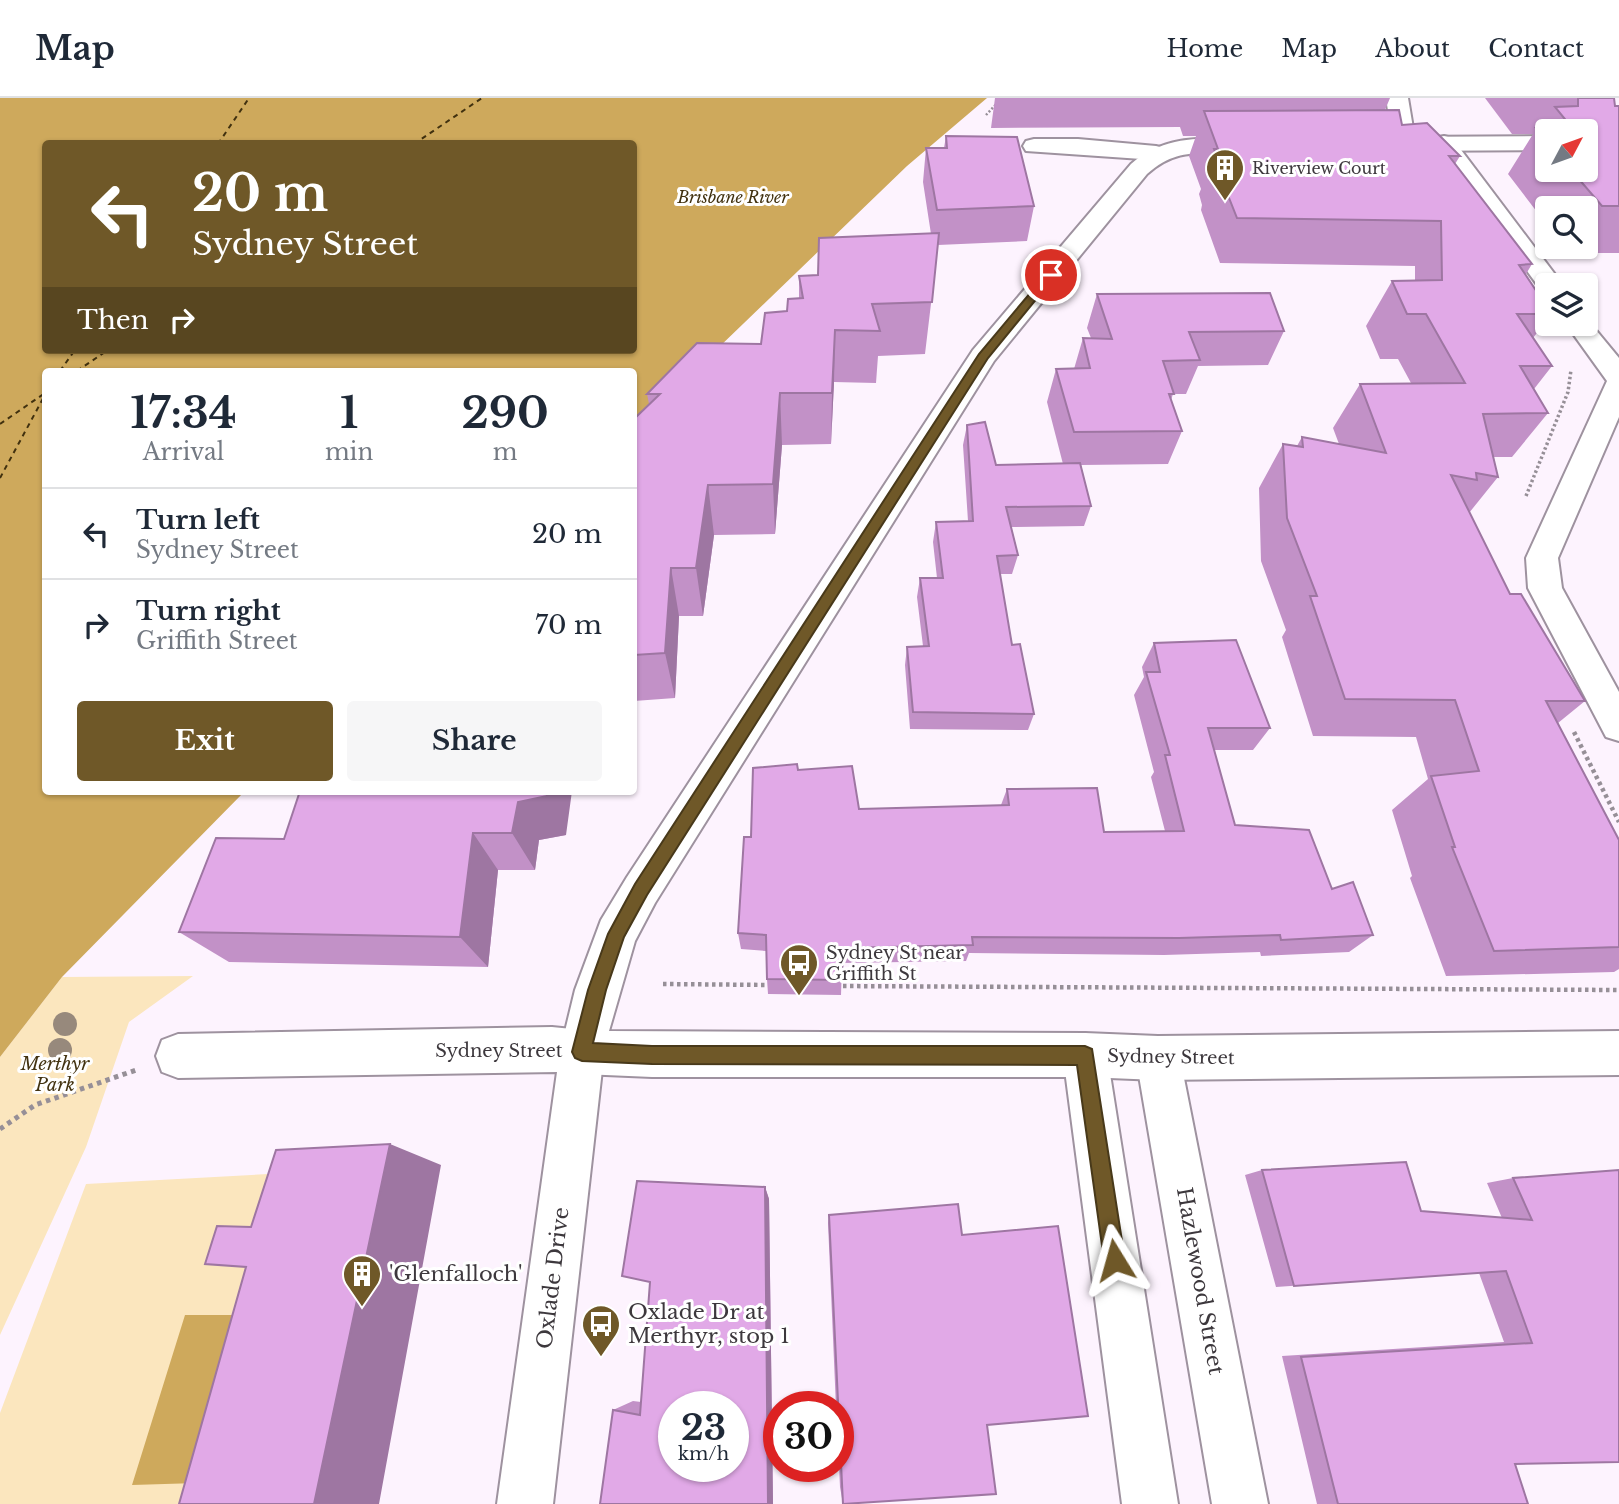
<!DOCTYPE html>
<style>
body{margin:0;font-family:"Libre Baskerville",serif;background:#f6f6f7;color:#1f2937;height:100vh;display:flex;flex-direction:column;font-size:26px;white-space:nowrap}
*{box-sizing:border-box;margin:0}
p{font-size:23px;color:#747a83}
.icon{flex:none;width:38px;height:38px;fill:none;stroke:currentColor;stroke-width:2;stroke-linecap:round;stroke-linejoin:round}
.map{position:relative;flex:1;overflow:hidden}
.drawer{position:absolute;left:42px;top:270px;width:595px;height:427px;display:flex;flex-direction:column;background:#fff;border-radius:7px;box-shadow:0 2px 5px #0004}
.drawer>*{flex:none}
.banner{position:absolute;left:42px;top:42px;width:595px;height:214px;border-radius:7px;box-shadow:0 2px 5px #0004;background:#6f5828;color:#fff;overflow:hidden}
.needle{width:46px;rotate:49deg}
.controls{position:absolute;left:1535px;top:21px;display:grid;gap:14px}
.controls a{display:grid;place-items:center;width:63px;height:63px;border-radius:7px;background:#fff;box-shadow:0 2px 5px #0004;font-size:35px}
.speed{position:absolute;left:658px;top:1293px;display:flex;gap:14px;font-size:35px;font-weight:700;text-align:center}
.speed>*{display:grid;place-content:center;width:91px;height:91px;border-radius:50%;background:#fff;box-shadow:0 2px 5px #0004;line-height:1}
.speed small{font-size:18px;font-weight:400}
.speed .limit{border:10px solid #d22;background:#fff;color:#111}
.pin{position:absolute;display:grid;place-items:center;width:60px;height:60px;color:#fff;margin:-30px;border:4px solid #fff;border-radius:50%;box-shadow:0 2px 7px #0007}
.me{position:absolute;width:77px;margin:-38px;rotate:352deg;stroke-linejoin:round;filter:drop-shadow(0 0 5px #0008)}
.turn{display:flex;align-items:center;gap:24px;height:147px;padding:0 35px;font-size:32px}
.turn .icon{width:91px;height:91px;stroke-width:2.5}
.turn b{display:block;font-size:49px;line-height:60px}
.then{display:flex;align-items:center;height:66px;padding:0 35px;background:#0003;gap:14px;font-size:26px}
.eta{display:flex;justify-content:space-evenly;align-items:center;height:119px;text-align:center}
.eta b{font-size:42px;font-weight:700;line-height:49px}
.primary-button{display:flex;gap:14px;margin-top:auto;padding:14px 35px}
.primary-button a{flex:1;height:80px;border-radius:7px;background:#6f5828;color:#fff;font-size:28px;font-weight:700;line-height:80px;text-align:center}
.primary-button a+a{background:#f6f6f7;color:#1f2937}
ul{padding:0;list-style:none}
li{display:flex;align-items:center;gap:21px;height:91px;padding:0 35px;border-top:2px solid #e0e1e3}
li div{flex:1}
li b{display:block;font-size:26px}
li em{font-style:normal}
header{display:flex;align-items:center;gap:42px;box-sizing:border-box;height:98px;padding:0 35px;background:#fff;border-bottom:2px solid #e0e1e3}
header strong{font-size:33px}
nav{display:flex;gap:38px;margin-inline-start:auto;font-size:24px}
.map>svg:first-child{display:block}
.green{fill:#fbe6be}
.water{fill:#cea95c;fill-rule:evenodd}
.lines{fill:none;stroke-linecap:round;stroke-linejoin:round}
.ferry{stroke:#41310f;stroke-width:2;stroke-dasharray:5 4.5;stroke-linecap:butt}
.minor-casing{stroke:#9e929f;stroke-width:4}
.tertiary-casing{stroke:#9e929f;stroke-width:4}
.path-far3{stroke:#968f97;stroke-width:2.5;stroke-dasharray:2 2;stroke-linecap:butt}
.path-far2{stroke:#968f97;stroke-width:3.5;stroke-dasharray:2.5 2.5;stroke-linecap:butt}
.path-far1{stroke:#968f97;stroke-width:4.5;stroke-dasharray:3.5 3.5;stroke-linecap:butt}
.path{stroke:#968f97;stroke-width:5;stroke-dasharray:4.5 4.5;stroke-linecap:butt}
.minor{fill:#fff;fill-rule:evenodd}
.tertiary{fill:#fff;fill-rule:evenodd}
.tree{fill:#97897c}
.wall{fill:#c291c7;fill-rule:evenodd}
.shaded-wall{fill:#9e76a2}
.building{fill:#e1a9e7;stroke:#9e76a2;stroke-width:2;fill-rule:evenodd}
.route{fill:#6f5828;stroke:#48391a;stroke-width:2}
.labels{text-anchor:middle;stroke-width:6;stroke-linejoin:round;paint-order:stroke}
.far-poi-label{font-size:16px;fill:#3d383d;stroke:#fff;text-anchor:start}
.far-water-label{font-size:16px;font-style:italic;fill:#41310f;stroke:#fff}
.poi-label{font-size:18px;fill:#3d383d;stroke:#fff;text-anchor:start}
.street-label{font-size:18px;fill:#3d383d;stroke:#fff}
.park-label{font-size:18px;font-style:italic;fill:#433311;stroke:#fff}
.near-poi-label{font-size:21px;fill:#3d383d;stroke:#fff;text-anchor:start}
.near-street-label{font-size:21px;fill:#3d383d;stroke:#fff}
</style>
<header>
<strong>Map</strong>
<nav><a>Home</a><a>Map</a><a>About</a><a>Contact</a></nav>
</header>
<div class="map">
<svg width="1619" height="1406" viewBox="0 0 1619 1406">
<rect width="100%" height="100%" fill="#fdf3fe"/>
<path class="green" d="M193 878 129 924 86 1049 0 1237V959L62 879Z
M341 1072 261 1406H0V1315L86 1086Z"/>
<path class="water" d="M0 0H987L907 68 634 331V273H46V693H245L62 879 0 959ZM46 46H634V252H46Z
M185 1217H272L230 1384 132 1387Z"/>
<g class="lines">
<path class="ferry" d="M218 46 249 0
M414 46 482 0
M60 273 75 252
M77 273 108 252
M0 326 45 295
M0 380 46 295"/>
<defs>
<path id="minor" d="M1386 0H1408L1413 30 1425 46 1422 51H1406C1390 30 1390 25 1386 0Z
M1444 38 1452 40 1563 187H1547V194L1541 192 1433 45 1436 40Z
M1034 41H1078L1156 48 1164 50 1167 55 1164 60 1156 62 1026 53 1023 48 1026 43Z
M1586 220 1619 260V319L1558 460 1562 490 1619 594V643L1606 639 1528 490 1526 460 1607 283 1566 226H1586Z
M552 929 582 932 598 938 604 954 553 1406H497L557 974 178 980 162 974 156 958 162 942 178 936Z
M1085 935 1101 941 1107 957 1178 1406H1122L1063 957 1069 941Z
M1158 938 1174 944 1180 960 1268 1406H1212L1136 960 1142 944Z"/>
<path id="tertiary" d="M1547 38V52L1395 53 1387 51 1384 46 1387 41 1395 39Z
M1244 40 1252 42 1255 47 1252 52C1210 62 1184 43 1147 76L994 263 655 805 635 843 609 933 1085 935 1158 938 1619 933V977L1158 982 1085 979H652L582 976 566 970 560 954 575 892 601 822 627 779 973 252 1131 66C1164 37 1203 40 1244 40Z"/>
</defs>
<use href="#minor" class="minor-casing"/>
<use href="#tertiary" class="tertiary-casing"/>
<path class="path-far3" d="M986 17 1002 0"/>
<path class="path-far2" d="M1526 398 1568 294 1571 272"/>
<path class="path-far1" d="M1574 634 1619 724
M663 886 771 887
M836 888 1619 892"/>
<path class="path" d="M0 1031 35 1007 139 971"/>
<use href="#minor" class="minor"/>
<use href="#tertiary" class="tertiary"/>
</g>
<g class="tree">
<circle cx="65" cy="926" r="12"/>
<circle cx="60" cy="952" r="12"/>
</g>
<path class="wall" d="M995 0H1390L1385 12 1402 27 1460 58 1455 66 1532 166 1526 176 1547 209V222L1533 240 1552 268 1534 291 1548 315 1512 359H1493L1498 379 1469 415 1510 496 1585 603 1558 625 1619 742V871L1614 874 1446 878 1410 780 1412 778 1392 712 1428 681 1416 639 1313 638 1282 539 1286 532 1261 463 1259 390 1283 346 1297 348 1302 339 1339 346 1333 330 1360 286 1411 285 1398 261H1380L1366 228 1392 183 1415 182V168L1220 165 1201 112 1202 107 1199 96 1201 91 1189 58 1196 38H1183L1180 29 991 30Z
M1485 0H1614L1615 8H1619V155H1568L1564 149H1586V110H1547V127L1508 76 1533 36H1512ZM1547 33 1586 72H1547Z
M946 38 1034 108 1027 143 938 147 925 256 878 258 876 285 834 284 831 346 782 347 775 436 714 437 703 518H679L675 600 634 603V321L649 306 647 296 761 246 799 200V178L818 177 931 136 923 84 926 50H944Z
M1097 196 1284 233 1268 267 1198 268 1186 296H1173L1171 302 1182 333 1168 366 1081 367 1091 408 1084 428 1011 429 1018 457 1012 476H1000L1012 547 1034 616 1028 632 910 631 905 567 907 549 923 548 917 499 920 480H937L933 444 936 424 968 423 963 347 967 327 996 367 1063 366 1047 304 1056 271H1074L1083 240H1091L1087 230Z
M1154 545 1270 630 1253 652H1214L1235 727 1332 791 1373 837 1349 854 1261 858 1260 854 1164 857 969 855 966 863 842 865 841 897 768 896 767 881 766 853 741 851 738 835 751 739 798 672 859 711 1001 707 1007 691 1104 734 1165 733 1151 679 1154 674 1134 597 1144 579 1142 569Z
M300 693 566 737 539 742 535 772H498L488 869 229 864 179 834 284 741Z
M1262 1072 1421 1113 1502 1120 1487 1085 1513 1080 1619 1072 1515 1366 1528 1406H1317L1282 1258 1504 1244 1479 1175 1276 1189 1245 1077Z
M765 1089 769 1101 773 1406H600L613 1312 633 1303 641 1304Z
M829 1117 987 1327 843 1406 840 1389 838 1347V1309H836L828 1125Z"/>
<path class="shaded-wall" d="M835 232 834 284 831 346 832 295Z
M780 295 782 347 775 436 773 386Z
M708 387 714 437 703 518 696 470Z
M671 470 679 518 675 600 665 555Z
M547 693H572L566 737 539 742 535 772 512 735 518 704Z
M473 735 498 772 488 869 460 839Z
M390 1046 441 1067 379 1406H314Z
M765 1089 769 1101 773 1406H768Z"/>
<path class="building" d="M1578 0H1614L1615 8H1619V108H1602L1571 72H1586V33H1547V43L1536 30 1573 31 1555 9 1578 8Z
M1399 12 1402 27 1427 25 1460 58H1449L1532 166 1519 167 1547 209V216H1517L1552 268H1520L1548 315 1483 316 1498 379 1476 375 1477 382 1451 377 1510 496H1521L1585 603H1546L1619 742V849L1494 853 1452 749H1455L1431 678 1479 673 1455 602 1345 601 1310 498H1317L1287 420 1283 346 1303 349 1302 339 1386 355 1360 286 1465 285 1426 216H1407L1392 183 1442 182 1441 123 1237 120 1216 67H1220L1214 51H1218L1204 13Z
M946 38 1017 39 1034 108 937 112 926 50H947Z
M939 135 932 204 872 206 880 233 835 232 832 295H780L773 386 708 387 696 470H671L665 555 634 557V321L660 296H647L697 245 761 246 765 215 787 213 788 201 803 200 799 178 818 177 819 140Z
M1270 195 1284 233 1189 234 1200 262 1163 263 1174 296H1169L1182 333 1074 334 1056 271 1090 270 1083 240 1112 241 1097 196Z
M985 324 996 367 1080 365 1091 408 1006 409 1018 457 997 458 1012 547 1020 546 1034 616 913 614 907 549 929 548 920 480H943L936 424 973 423 967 327Z
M1236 542 1270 630H1208L1235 727 1309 732 1332 791 1353 784 1373 837 1281 842 1280 837 1179 840 972 839 973 847 843 850 842 882 767 881 766 837 738 835 744 739H751L753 670 797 666 798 672 852 668 859 711 1009 707 1007 691 1097 690 1104 734 1184 733 1165 657H1170L1146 574H1160L1154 545Z
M300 693H547V698L518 704 512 735H473L460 839 179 834 216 740 284 741Z
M390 1046 314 1406H179L246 1169 205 1166 217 1128 251 1129 276 1052Z
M1406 1064 1421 1113 1532 1122 1513 1080 1619 1072V1364L1515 1366 1528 1406H1338L1301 1259 1532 1245 1506 1173 1294 1188 1262 1072Z
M637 1083 765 1089 768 1406H600L613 1312 640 1317 650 1184 622 1178ZM674 1309H733V1368H674Z
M958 1106 962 1137 1058 1128 1088 1318 987 1327 996 1396 843 1406 829 1117Z"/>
<path class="route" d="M1047 175 1056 177 988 260 647 797 624 839 606 892 593 945 652 948H1085L1092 951 1125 1162 1122 1169 1115 1172 1107 1169 1104 1162 1077 967 652 966 582 963 575 960 572 954 588 892 608 836 635 786 979 256Z"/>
<defs>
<symbol id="building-pin" viewBox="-11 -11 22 30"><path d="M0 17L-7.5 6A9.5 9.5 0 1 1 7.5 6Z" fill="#6f5828" stroke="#fff"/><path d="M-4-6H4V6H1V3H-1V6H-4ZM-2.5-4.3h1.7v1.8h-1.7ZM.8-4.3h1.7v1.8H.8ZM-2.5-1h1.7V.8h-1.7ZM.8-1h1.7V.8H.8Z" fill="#fff"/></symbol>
<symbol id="bus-pin" viewBox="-11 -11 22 30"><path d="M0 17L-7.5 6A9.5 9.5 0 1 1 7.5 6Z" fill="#6f5828" stroke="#fff"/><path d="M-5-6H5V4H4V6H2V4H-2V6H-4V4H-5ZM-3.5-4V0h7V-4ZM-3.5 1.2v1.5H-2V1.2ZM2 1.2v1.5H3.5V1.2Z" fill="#fff"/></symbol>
</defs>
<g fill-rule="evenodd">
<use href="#building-pin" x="1203" y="48" width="44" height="60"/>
<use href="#bus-pin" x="777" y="843" width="44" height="60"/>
<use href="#building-pin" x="340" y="1154" width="44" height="60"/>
<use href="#bus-pin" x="579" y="1204" width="44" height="60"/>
</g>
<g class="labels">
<g class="far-poi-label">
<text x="1252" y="76">Riverview Court</text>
</g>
<g class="far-water-label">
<text x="733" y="105">Brisbane River</text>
</g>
<g class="poi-label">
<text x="826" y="861">Sydney St near<tspan x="826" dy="21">Griffith St</tspan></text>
</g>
<g class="street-label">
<text x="499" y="959">Sydney Street</text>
<text transform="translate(1171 959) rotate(1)" y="6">Sydney Street</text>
</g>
<g class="park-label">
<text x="55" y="972">Merthyr<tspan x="55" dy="21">Park</tspan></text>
</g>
<g class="near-poi-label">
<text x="389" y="1183">'Glenfalloch'</text>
<text x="628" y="1221">Oxlade Dr at<tspan x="628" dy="24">Merthyr, stop 1</tspan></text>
</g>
<g class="near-street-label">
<text transform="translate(553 1180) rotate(-83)" y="7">Oxlade Drive</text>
<text transform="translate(1200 1183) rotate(80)" y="7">Hazlewood Street</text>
</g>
</g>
</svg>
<div class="controls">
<a><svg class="needle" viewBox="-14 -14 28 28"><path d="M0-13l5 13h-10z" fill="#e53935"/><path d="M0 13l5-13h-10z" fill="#747a83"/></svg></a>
<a><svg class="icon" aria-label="search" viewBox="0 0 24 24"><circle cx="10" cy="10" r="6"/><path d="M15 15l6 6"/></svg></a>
<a><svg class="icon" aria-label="layers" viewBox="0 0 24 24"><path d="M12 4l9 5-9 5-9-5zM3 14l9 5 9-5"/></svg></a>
</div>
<div class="speed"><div>23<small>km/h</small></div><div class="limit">30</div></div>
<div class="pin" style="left:1051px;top:177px;background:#d93025"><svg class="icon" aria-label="arrive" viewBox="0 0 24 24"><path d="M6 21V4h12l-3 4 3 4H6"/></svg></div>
<svg class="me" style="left:1115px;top:1162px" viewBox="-20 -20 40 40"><path d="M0-17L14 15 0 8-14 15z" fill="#6f5828" stroke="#fff" stroke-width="4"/></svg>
<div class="banner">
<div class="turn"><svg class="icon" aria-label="left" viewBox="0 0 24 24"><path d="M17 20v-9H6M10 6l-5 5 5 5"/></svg><div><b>20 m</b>Sydney Street</div></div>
<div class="then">Then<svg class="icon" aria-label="right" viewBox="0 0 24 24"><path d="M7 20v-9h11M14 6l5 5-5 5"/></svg></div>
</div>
<section class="drawer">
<div class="eta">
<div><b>17:34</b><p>Arrival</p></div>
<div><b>1</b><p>min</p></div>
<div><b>290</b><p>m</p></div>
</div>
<ul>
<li><svg class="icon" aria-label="left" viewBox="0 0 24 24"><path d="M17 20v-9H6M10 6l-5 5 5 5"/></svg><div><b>Turn left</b><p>Sydney Street</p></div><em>20 m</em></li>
<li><svg class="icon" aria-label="right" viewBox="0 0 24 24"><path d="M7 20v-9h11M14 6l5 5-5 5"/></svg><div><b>Turn right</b><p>Griffith Street</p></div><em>70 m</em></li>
</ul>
<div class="primary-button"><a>Exit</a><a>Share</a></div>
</section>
</div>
